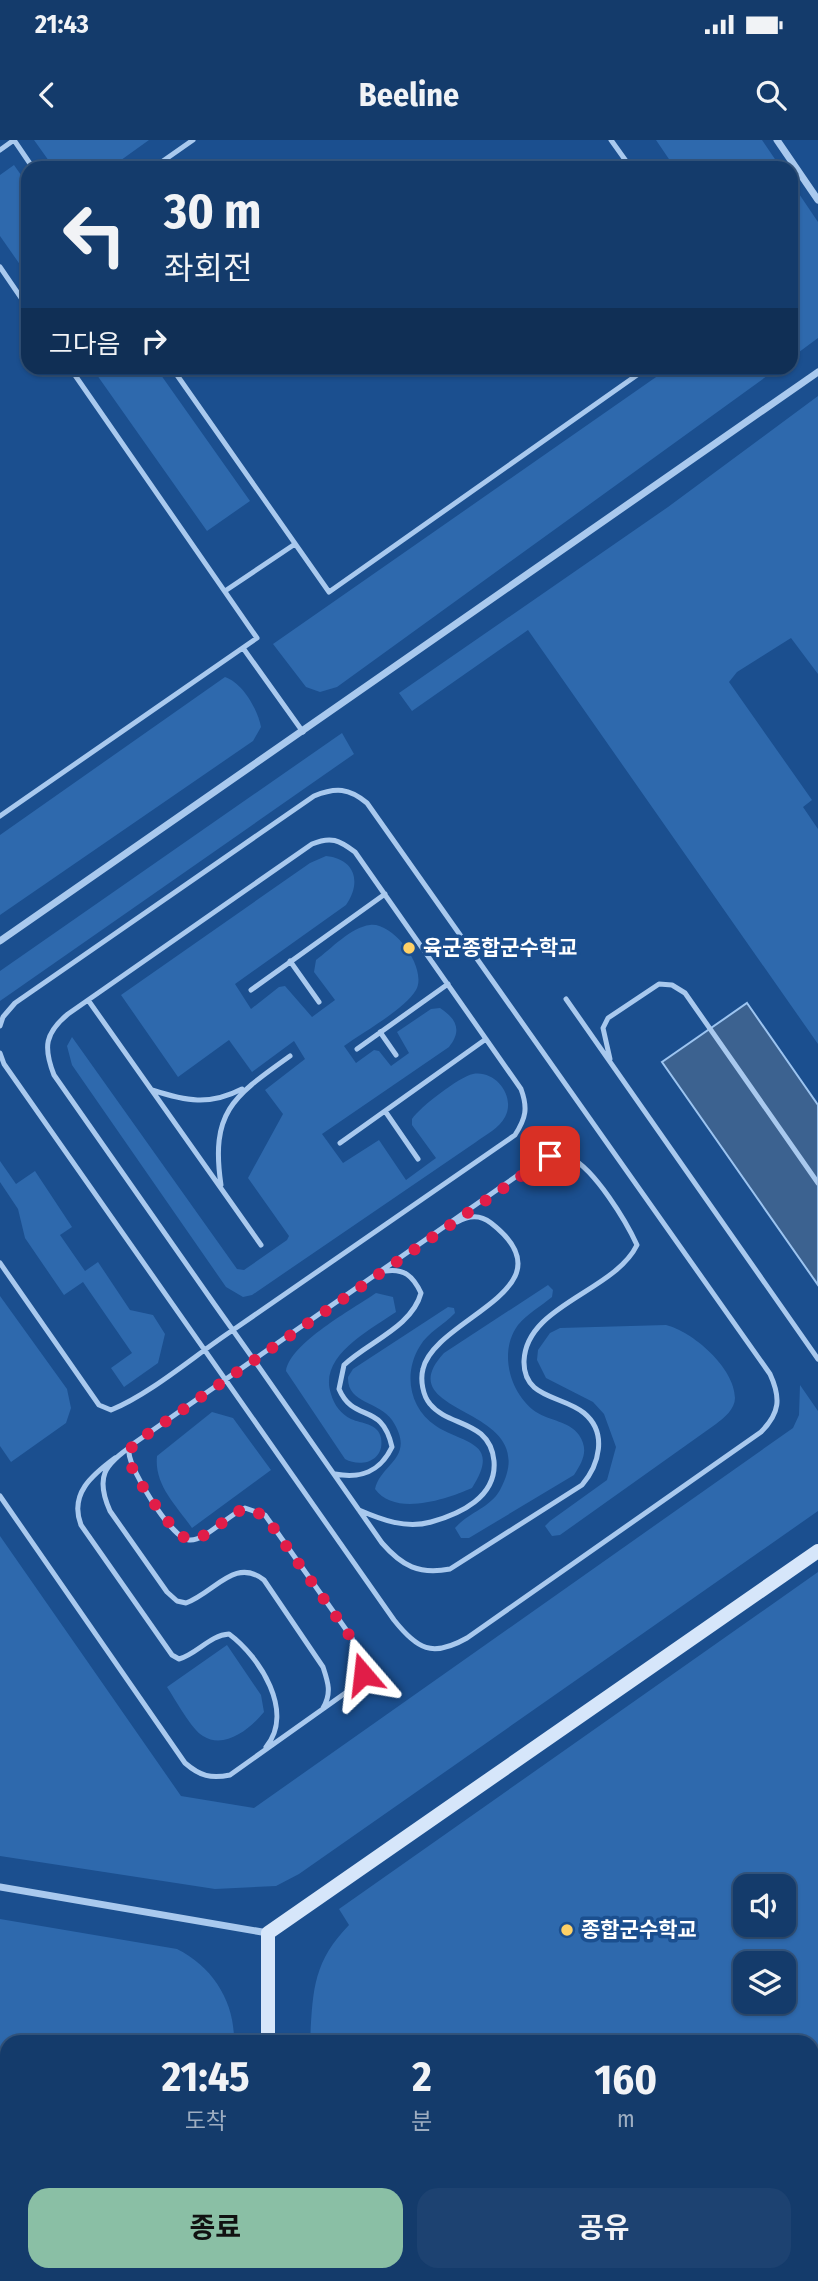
<!DOCTYPE html>
<html lang="ko">
<meta charset="utf-8">
<style>
body{margin:0;font-family:"Fira Sans Condensed","Noto Sans KR",sans-serif;background:#1d4271;color:#f1f3f6;height:100vh;display:flex;flex-direction:column;font-size:26px;white-space:nowrap}
*{box-sizing:border-box;margin:0}
p{font-size:23px;color:#9dadc1}
.icon{flex:none;width:38px;height:38px;fill:none;stroke:currentColor;stroke-width:2;stroke-linecap:round;stroke-linejoin:round}
.map{position:relative;flex:1;overflow:hidden}
.drawer{position:absolute;left:0px;top:1895px;width:819px;height:247px;display:flex;flex-direction:column;background:#143b6b;border-radius:21px 21px 0 0;box-shadow:0 2px 5px #0004,0 0 0 2px #33557e}
.drawer>*{flex:none}
.banner{position:absolute;left:21px;top:21px;width:777px;height:214px;border-radius:21px;box-shadow:0 2px 5px #0004,0 0 0 2px #33557e;background:#143b6b;color:#f1f3f6;overflow:hidden}
.tools{position:absolute;left:733px;top:1734px;display:grid;gap:14px}
.tools a{display:grid;place-items:center;width:63px;height:63px;border-radius:14px;background:#143b6b;box-shadow:0 2px 5px #0004,0 0 0 2px #33557e;font-size:35px}
.pin{position:absolute;display:grid;place-items:center;width:60px;height:60px;color:#fff;margin:-30px;border-radius:14px;box-shadow:0 4px 10px #0006}
.me{position:absolute;width:77px;margin:-38px;rotate:343deg;stroke-linejoin:round;filter:drop-shadow(0 0 5px #0008)}
.turn{display:flex;align-items:center;gap:24px;height:147px;padding:0 28px;font-size:32px}
.turn .icon{width:91px;height:91px;stroke-width:2.5}
.turn b{display:block;font-size:49px;line-height:60px}
.then{display:flex;align-items:center;height:66px;padding:0 28px;background:#0003;gap:14px;font-size:26px}
.eta{display:flex;justify-content:space-evenly;align-items:center;height:119px;text-align:center}
.eta b{font-size:42px;font-weight:700;line-height:49px}
.action{display:flex;gap:14px;margin-top:auto;padding:14px 28px}
.action a{flex:1;height:80px;border-radius:21px;background:#8abfa5;color:#111;font-size:28px;font-weight:700;line-height:80px;text-align:center}
.action a+a{background:#1d4271;color:#f1f3f6}
.status{display:flex;justify-content:space-between;align-items:center;height:49px;padding:0 35px;background:#143b6b;direction:ltr}
.status svg{height:19px;fill:currentColor}
header{display:flex;justify-content:space-between;align-items:center;height:91px;padding:0 28px;background:#143b6b;font-size:32px;font-weight:700}
.map>svg:first-child{display:block}
.green{fill:#2e69ad;fill-rule:evenodd}
.water{fill:#3c6290;stroke:#9cc4f0;stroke-width:2}
.lines{fill:none;stroke-linecap:round;stroke-linejoin:round}
.lane{stroke:#a9c9ee;stroke-width:5}
.street{stroke:#a9c9ee;stroke-width:7}
.secondary{stroke:#d6e6fa;stroke-width:14}
.route{stroke:#e11d48;stroke-width:12;stroke-dasharray:0 21.6}
.poi-dot{fill:#ffd166;stroke:#1b4f8f;stroke-width:2.5}
.labels{text-anchor:middle;stroke-width:7;stroke-linejoin:round;paint-order:stroke}
.poi-label{font-size:21px;font-weight:bold;fill:#fff;stroke:#1b4f8f;text-anchor:start}
</style>
<div class="status"><b>21:43</b><svg viewBox="0 0 49 12"><path d="M0 12V9h3v3zM5 12V6h3v6zM10 12V3h3v9zM15 12V0h3v12zM26 1h20v11H26zM47 4h2v5h-2z"/></svg></div>
<header><svg class="icon" aria-label="back" viewBox="0 0 24 24"><path d="M15 5l-7 7 7 7"/></svg>Beeline<svg class="icon" aria-label="search" viewBox="0 0 24 24"><circle cx="10" cy="10" r="6"/><path d="M15 15l6 6"/></svg></header>
<div class="map">
<svg width="818" height="2141" viewBox="0 0 818 2141">
<rect width="100%" height="100%" fill="#1b4f8f"/>
<path class="green" d="M34 0H149L110 28H54Z
M656 0H762L781 28H675Z
M14 25 28 45V136L0 96V35Z
M791 42 818 82V198L791 218Z
M92 228H156L250 361 207 391Z
M669 228H778L337 547 320 552 306 547 273 504Z
M818 256V534L791 498 737 532 729 542 812 660 803 667 818 689V904L528 490 412 571 399 553 668 367Z
M225 537C243 543 258 570 261 587L253 601 0 775V695Z
M342 593 354 614 0 861V831Z
M326 716C355 719 362 742 346 765L235 844 251 869 279 847 285 846 312 877 335 860 314 832 316 820C331 809 351 787 370 785 394 782 428 829 416 850 404 870 363 892 344 906L356 923 374 910 379 911 391 926 409 913 397 892 431 869 440 868C457 879 462 891 449 907L322 994 343 1023 379 1000 406 1040 436 1018 412 985V979C420 967 459 937 473 934 496 930 516 957 505 977 499 988 487 994 476 1002L252 1155 243 1157 226 1147 72 925 67 906 72 897 237 1129 244 1130 287 1100 289 1096 248 1038 283 974 265 950 305 919 294 901 252 932 229 900 178 937 121 855 310 723Z
M0 1021 16 1044 35 1031 72 1087 60 1095 85 1131 98 1122 130 1170 153 1175 165 1194 158 1223 124 1247 111 1228 132 1213 83 1142 64 1155 25 1098 18 1069 0 1042Z
M548 1145 553 1150 552 1157C541 1166 527 1174 518 1185 498 1212 510 1254 536 1272 550 1281 569 1281 579 1295 589 1310 583 1321 574 1335L469 1398H461L455 1388C469 1372 490 1368 500 1350 547 1263 384 1278 444 1213Z
M376 1153 393 1157 396 1172C370 1190 318 1216 331 1254 334 1265 341 1274 351 1279 362 1284 378 1283 381 1298 385 1321 361 1328 345 1319L286 1231C290 1203 353 1169 376 1153Z
M0 1156 67 1249 71 1268 66 1283 11 1322 0 1306Z
M448 1167 454 1168 455 1173C444 1185 428 1192 420 1206 403 1233 409 1268 436 1286 463 1304 502 1301 472 1348 447 1359 395 1377 375 1349 381 1323 417 1318 392 1280 379 1261 347 1264 348 1237L353 1229Z
M666 1185C692 1191 735 1228 735 1258 735 1269 724 1278 716 1284L560 1395 552 1396 545 1386 550 1381 607 1340 616 1307 604 1274 593 1262 546 1238 537 1220 538 1210 550 1193 560 1188Z
M800 1245 818 1271V1371L299 1734 276 1746 215 1749 0 1716V1396L181 1656 254 1668 793 1288 799 1275Z
M212 1272 233 1278 271 1330 192 1388C176 1365 154 1345 157 1316Z
M818 1432V2141H307V2135H812V1902H310C313 1852 312 1823 349 1785L339 1769ZM746 1746H784V1785H746ZM746 1824H784V1862H746Z
M227 1505 261 1555 264 1572C251 1588 225 1610 203 1596 192 1590 175 1559 167 1547Z
M0 1779 177 1809C213 1827 235 1862 234 1902H7V2135H230V2141H0Z"/>
<path class="water" d="M747 863 818 965V1145L662 922Z"/>
<g class="lines">
<path class="lane" d="M14 0 33 28
M611 0 631 28
M0 10 14 0
M153 28 193 0
M0 127 28 168
M172 228 329 452 647 228
M225 451 295 404
M243 508 303 592
M0 676 257 498 70 228
M290 821 319 862
M251 850 385 754
M566 859 818 1219
M88 860 261 1105
M0 886 3 877 15 863 314 656C336 647 349 648 367 663L770 1234C781 1258 780 1273 761 1292L467 1498C432 1518 417 1509 394 1480L4 924 0 913
M380 892 396 915
M357 909 448 844
M610 919 603 888 608 878 659 844 672 845 685 853 818 1043
M152 950C186 961 209 966 242 949
M385 971 418 1019
M340 1003 486 899
M221 1045C210 971 234 956 290 916
M0 1123 99 1265 111 1270C152 1253 195 1215 233 1190L515 995C526 978 528 968 521 949L355 712C339 700 331 696 312 704L68 874C45 893 43 907 54 935L215 1165 254 1220 382 1403C402 1426 419 1435 450 1429L582 1345C599 1325 608 1293 584 1273 562 1255 523 1259 524 1221 526 1165 614 1152 637 1105 626 1081 595 1030 571 1018 558 1012 545 1018 534 1024 401 1118 267 1211 133 1304L129 1313C130 1330 171 1398 189 1400 204 1402 229 1374 245 1368L265 1375 352 1498C360 1514 366 1527 358 1544L230 1635C211 1639 200 1636 185 1623L0 1356
M133 1305C104 1325 95 1337 110 1371L167 1452 177 1461 186 1463C215 1452 235 1417 264 1440L323 1527C328 1542 332 1553 323 1568
M115 1318C92 1335 69 1354 81 1385L172 1515 179 1519C197 1514 210 1495 229 1494 260 1517 295 1572 266 1607
M335 1334C361 1339 380 1332 392 1307 382 1261 354 1284 339 1249L344 1225C368 1202 412 1187 421 1153 413 1136 404 1128 385 1131
M359 1370C382 1380 406 1389 431 1382 460 1374 497 1357 494 1321 493 1310 489 1301 481 1294 465 1281 443 1280 430 1264 423 1256 420 1240 423 1229 435 1177 576 1149 491 1083 479 1074 469 1076 457 1082"/>
<path class="street" d="M777 0 818 60
M0 801 818 232
M0 1747 268 1793"/>
<path class="secondary" d="M268 1902V1793L818 1411
M265 2141V2135"/>
</g>
<g class="lines">
<path class="route" d="M363 1534 361 1517 352 1499 265 1376 245 1368C230 1374 204 1401 190 1400 176 1399 135 1338 131 1325 128 1317 130 1312 133 1304L550 1016"/>
</g>
<g class="poi-dot">
<circle cx="409" cy="808" r="7"/>
<circle cx="567" cy="1790" r="7"/>
</g>
<g class="labels">
<g class="poi-label">
<text x="423" y="815">육군종합군수학교</text>
<text x="581" y="1797">종합군수학교</text>
</g>
</g>
</svg>
<div class="tools">
<a><svg class="icon" aria-label="sound" viewBox="0 0 24 24"><path d="M4 9h4l5-4v14l-5-4H4zM17 9q2 3 0 6"/></svg></a>
<a><svg class="icon" aria-label="layers" viewBox="0 0 24 24"><path d="M12 4l9 5-9 5-9-5zM3 14l9 5 9-5"/></svg></a>
</div>
<div class="pin" style="left:550px;top:1016px;background:#d93025"><svg class="icon" aria-label="arrive" viewBox="0 0 24 24"><path d="M6 21V4h12l-3 4 3 4H6"/></svg></div>
<svg class="me" style="left:363px;top:1534px" viewBox="-20 -20 40 40"><path d="M0-17L14 15 0 8-14 15z" fill="#e11d48" stroke="#fff" stroke-width="4"/></svg>
<div class="banner">
<div class="turn"><svg class="icon" aria-label="left" viewBox="0 0 24 24"><path d="M17 20v-9H6M10 6l-5 5 5 5"/></svg><div><b>30 m</b>좌회전</div></div>
<div class="then">그다음<svg class="icon" aria-label="right" viewBox="0 0 24 24"><path d="M7 20v-9h11M14 6l5 5-5 5"/></svg></div>
</div>
<section class="drawer">
<div class="eta">
<div><b>21:45</b><p>도착</p></div>
<div><b>2</b><p>분</p></div>
<div><b>160</b><p>m</p></div>
</div>
<div class="action"><a>종료</a><a>공유</a></div>
</section>
</div>
